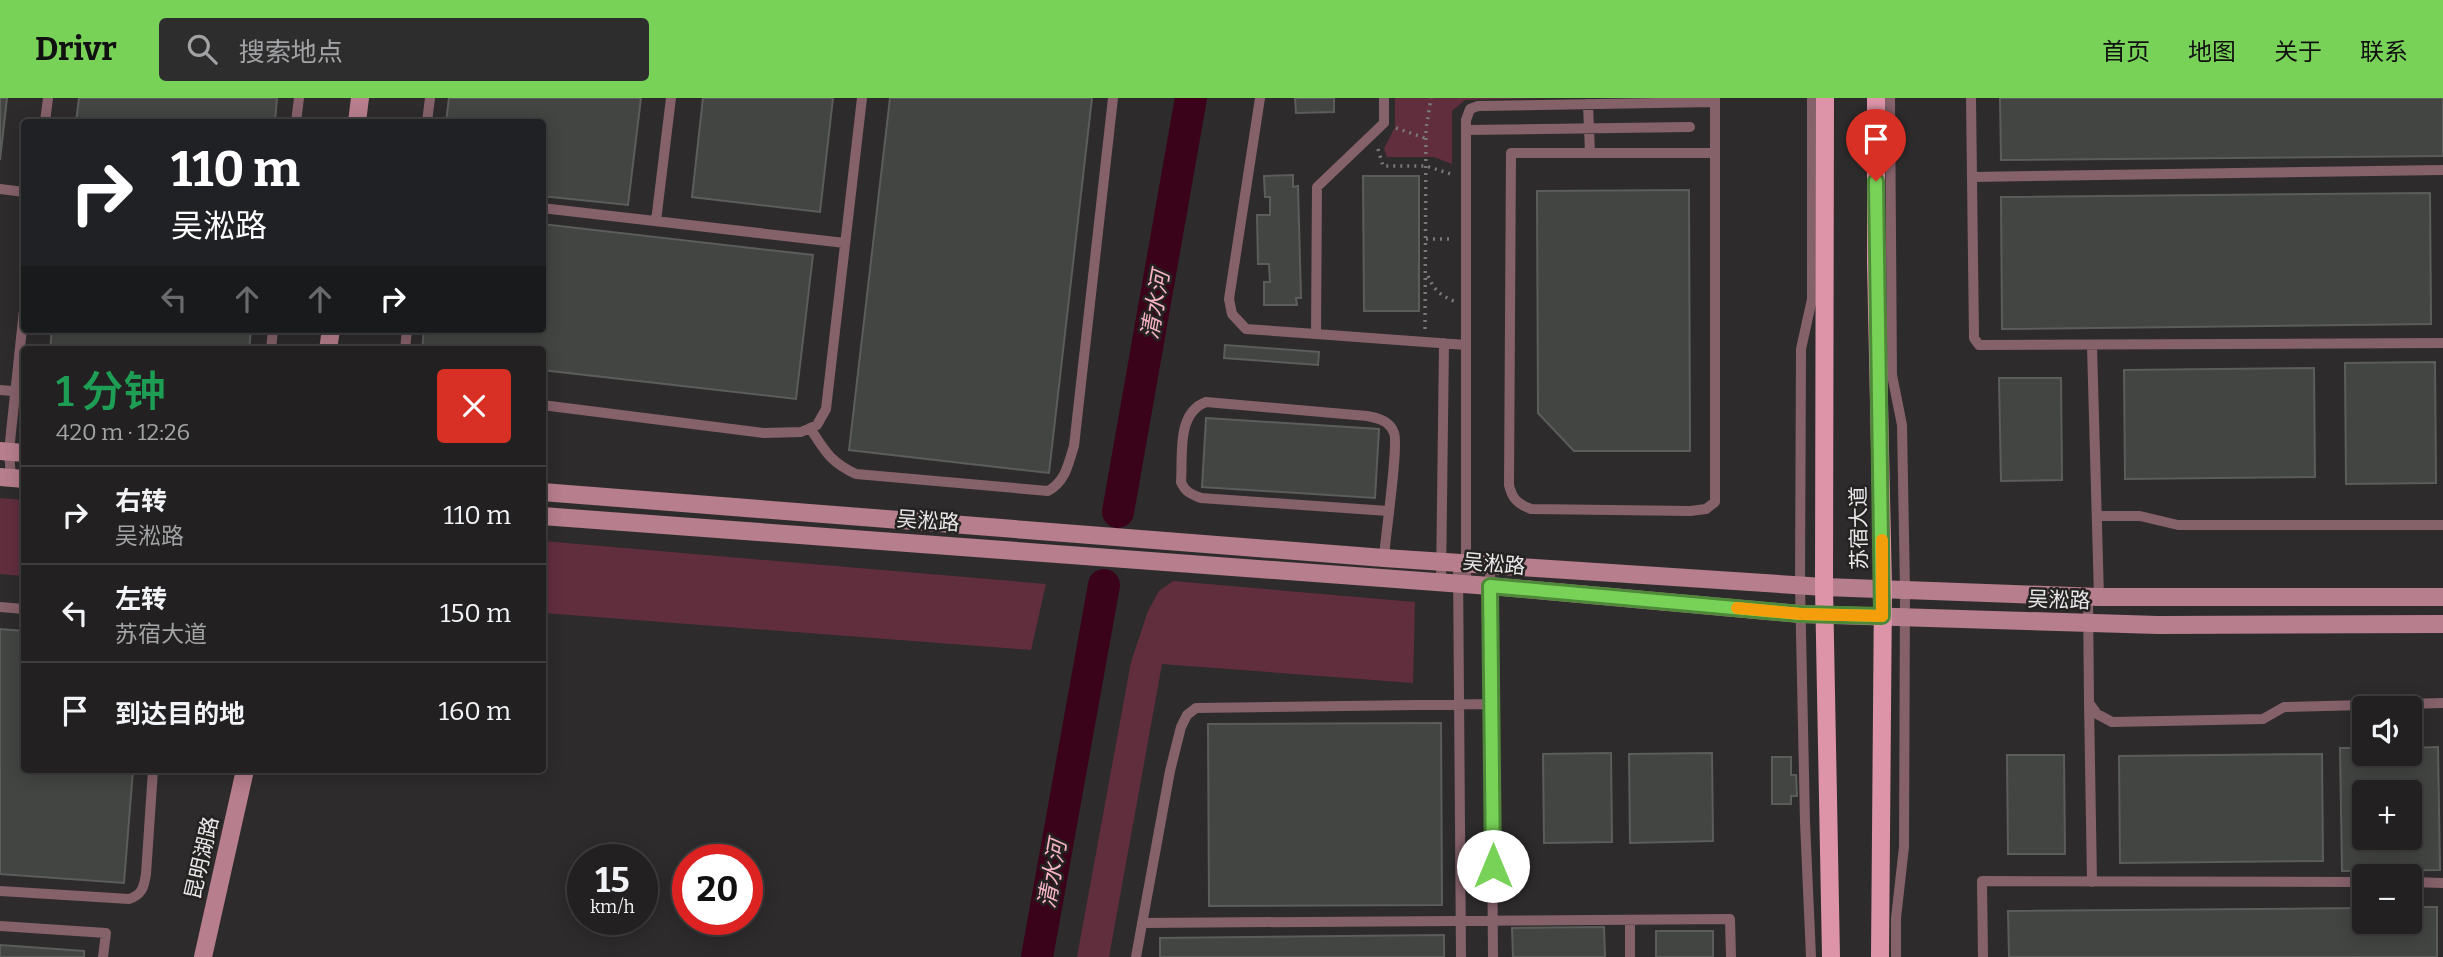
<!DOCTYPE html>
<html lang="zh">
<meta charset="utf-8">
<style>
body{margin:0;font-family:Bitter,"Noto Sans SC",serif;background:#2e2d2e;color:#f1f3f6;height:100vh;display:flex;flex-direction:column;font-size:26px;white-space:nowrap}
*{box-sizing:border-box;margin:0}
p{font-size:23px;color:#a2a3a5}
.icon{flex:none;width:38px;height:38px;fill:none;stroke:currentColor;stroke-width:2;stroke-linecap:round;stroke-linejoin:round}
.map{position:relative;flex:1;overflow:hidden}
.drawer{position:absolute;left:21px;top:248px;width:525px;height:427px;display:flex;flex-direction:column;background:#222021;border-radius:7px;box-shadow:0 4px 18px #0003,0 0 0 2px #3f3e3f}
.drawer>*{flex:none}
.banner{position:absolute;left:21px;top:21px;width:525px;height:214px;border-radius:7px;box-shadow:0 4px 18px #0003,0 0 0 2px #3f3e3f;background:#202124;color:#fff;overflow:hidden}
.controls{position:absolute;left:2352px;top:598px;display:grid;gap:14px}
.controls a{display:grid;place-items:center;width:70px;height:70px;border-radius:7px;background:#222021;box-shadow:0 4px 18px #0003,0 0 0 2px #3f3e3f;font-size:35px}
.speed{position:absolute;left:567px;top:746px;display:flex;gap:14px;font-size:35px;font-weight:700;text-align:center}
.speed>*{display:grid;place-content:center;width:91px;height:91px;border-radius:50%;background:#222021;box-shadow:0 4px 18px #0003,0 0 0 2px #3f3e3f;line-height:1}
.speed small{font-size:18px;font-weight:400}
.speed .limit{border:10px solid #d22;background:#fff;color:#111}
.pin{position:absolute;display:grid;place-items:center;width:60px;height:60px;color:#fff;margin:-72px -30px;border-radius:50% 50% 50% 0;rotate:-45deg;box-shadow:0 0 7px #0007}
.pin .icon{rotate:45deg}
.me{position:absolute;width:77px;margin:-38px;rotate:0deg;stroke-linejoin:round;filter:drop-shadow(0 0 5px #0008)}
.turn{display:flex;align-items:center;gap:24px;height:147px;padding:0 35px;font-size:32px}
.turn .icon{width:91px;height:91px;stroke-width:2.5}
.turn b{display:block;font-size:49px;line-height:60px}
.lanes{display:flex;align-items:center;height:66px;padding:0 35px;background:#0003;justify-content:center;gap:35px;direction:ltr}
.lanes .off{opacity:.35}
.round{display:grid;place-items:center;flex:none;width:74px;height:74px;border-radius:7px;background:#2e2d2e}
.summary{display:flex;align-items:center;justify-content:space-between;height:119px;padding:0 35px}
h1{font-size:42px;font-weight:600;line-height:52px;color:#1e9e55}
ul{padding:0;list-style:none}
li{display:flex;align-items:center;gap:21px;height:98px;padding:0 35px;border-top:2px solid #3f3e3f}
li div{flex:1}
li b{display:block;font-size:26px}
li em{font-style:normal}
header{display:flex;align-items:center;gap:42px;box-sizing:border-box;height:98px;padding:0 35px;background:#78d258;color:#111}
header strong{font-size:33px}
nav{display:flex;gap:38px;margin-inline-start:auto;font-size:24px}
.search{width:490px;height:63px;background:#2e2d2e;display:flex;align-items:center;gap:18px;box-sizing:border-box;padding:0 24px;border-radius:7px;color:#a2a3a5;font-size:26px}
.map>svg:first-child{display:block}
.green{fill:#612e3e}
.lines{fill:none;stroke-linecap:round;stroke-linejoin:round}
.river{stroke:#3a031a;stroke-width:32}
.building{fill:#434542;stroke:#5b5d5b;stroke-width:2;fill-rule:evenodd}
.path{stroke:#7b7879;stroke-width:3.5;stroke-dasharray:2 5;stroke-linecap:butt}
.lane{stroke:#85616a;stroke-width:10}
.secondary{stroke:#b77e8d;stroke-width:18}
.primary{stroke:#dd94a8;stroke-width:18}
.route-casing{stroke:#4e8839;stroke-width:18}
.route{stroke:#78d258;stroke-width:12}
.slow{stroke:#f59e0b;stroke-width:12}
.labels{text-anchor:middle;stroke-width:5;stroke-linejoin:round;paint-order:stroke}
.street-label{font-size:21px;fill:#eae8e9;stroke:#252222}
.water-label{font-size:23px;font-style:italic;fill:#fab5c7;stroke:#252222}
</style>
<header>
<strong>Drivr</strong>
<div class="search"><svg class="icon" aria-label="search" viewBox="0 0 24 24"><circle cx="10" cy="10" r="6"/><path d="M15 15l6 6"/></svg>搜索地点</div>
<nav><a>首页</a><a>地图</a><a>关于</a><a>联系</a></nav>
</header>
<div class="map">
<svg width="2443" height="859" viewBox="0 0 2443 859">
<rect width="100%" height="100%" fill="#2e2b2c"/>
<path class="green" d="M1395 0H1550L1465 2 1452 13V66L1434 59H1387L1384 51 1395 29Z
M0 400 24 402V478L0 476Z
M542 443H543L1046 486 1031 552 543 515Z
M1173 483 1415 504 1413 585 1162 566 1109 859H1077L1131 564 1148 513 1159 493Z"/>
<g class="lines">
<path class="river" d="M1118 414 1191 0
M1037 859 1104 487"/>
</g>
<path class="building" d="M0 0H7L0 62Z
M79 0H277L275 24H76Z
M449 0H641L628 107 542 98V24H446Z
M703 0H833L820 114 692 99Z
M890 0H1092L1049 375 849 352Z
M1295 0H1334V14L1296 15Z
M2000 0H2443V58L2001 62Z
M1293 77V89L1298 88 1301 200H1296L1297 207H1264V184H1270L1269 166H1258L1257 117H1270V99H1265L1264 78Z
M1363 78H1419V213H1364Z
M1689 92 1690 353H1574L1538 315 1537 93Z
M2430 95 2431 226 2002 231 2001 99Z
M542 126 813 157 796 301 542 272V252H422L424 231H542Z
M52 231H251L249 252H50Z
M1225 247 1319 254 1318 267 1224 260Z
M2435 264 2436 385 2346 386 2345 265Z
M2314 270 2315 379 2125 381 2124 272Z
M1999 280H2061L2062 382 2001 383Z
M1206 320 1379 331 1375 400 1202 389Z
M0 531 24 533V672H133L124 785 0 776Z
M1441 625 1442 807 1209 808 1208 626Z
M2438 649 2440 772 2342 773 2340 650H2364V656H2410V650ZM2364 695H2410V740H2364Z
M1611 655 1612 744 1544 745 1543 656Z
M1712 655 1713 743 1630 745 1629 656Z
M2322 656 2323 763 2120 765 2119 658Z
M2007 657H2064L2065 756H2008Z
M1772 659H1791V677H1796L1797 698H1791V706H1772Z
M2410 809H2437V859H2009L2008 813 2364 810V824H2410Z
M1604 829 1605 859H1513L1512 830Z
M1656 833H1713V859H1656Z
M1444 837V859H1160V840Z
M0 847 84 853V859H0Z"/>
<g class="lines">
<path class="path" d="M1396 30 1425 40
M1378 51 1383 68H1426L1454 77
M1426 141H1452
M1428 178C1433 191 1441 198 1454 203
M1425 231 1426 31 1431 0"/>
<path class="lane" d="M1260 0 1229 201 1232 216 1246 231 1316 236
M1384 0V25L1317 89 1316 236 1466 247
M1715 0V404L1706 411 1690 413 1531 411C1518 406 1512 401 1509 387L1511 55H1715
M1890 0 1892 277 1902 327 1905 492 1904 749 1896 820V859
M1971 0 1974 240 1979 247 2443 245
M1588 6 1590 55
M45 24 48 0
M296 24 299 0
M427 24 430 0
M1466 32 1690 29
M1972 79 2443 72
M0 91 24 94
M542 110 845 145
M656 123 671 0
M2092 248 2099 499
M271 252 273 231
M405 252 407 231
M0 292 24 294
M542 307 764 335 801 334 817 327 826 311 862 0
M810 330C825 353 830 364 856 376L1048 393C1066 383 1068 366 1074 348L1113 0
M11 380 9 353 24 212
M2098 418H2140L2178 427H2443
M1384 460C1385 440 1399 347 1394 335 1390 323 1378 320 1367 318L1206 304C1176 315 1183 358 1181 384 1185 394 1191 396 1201 400L1388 413
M1458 465 1461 859
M1490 467 1493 859
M1441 485 1444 245
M1466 487V22L1470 11 1478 8 1715 4
M2088 498 2089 605 2097 616 2112 624 2263 621 2284 609 2443 605
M0 509 24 511
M2089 605 2092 784
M2410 784 2443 785
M0 793 129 801C142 797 144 789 146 776L153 672
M1630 822V859
M1142 825 1730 821 1731 859
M0 828 106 835 103 859
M1136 859 1170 673 1181 629 1187 617 1196 610 1491 606
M1811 859 1805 724 1800 487 1801 251 1812 201V0
M1983 859 1982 783 2364 784"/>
<path class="secondary" d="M357 24 360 0
M328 252 331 231
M0 353 24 355
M0 379 24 381
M542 394 1384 460 1824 489 2099 499H2443
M542 418 1490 488 1800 516 2158 527 2443 526
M203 859 245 672"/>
<path class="primary" d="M1825 0 1824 489 1831 859
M1876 0V165L1883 491 1880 859"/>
</g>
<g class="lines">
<defs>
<path id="route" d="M1493 768 1490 488 1801 516 1882 518 1876 83"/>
</defs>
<use href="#route" class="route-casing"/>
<use href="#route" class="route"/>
<path class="slow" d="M1737 510 1801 516 1882 518V442"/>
</g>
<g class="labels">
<g class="street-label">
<text transform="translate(928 423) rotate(4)" y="7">吴淞路</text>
<text transform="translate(1859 430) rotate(-91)" y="7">苏宿大道</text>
<text transform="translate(1494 466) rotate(5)" y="7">吴淞路</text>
<text transform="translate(2059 502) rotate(2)" y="7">吴淞路</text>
<text transform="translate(202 760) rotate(-77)" y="7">昆明湖路</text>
</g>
<g class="water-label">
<text transform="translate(1155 207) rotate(-80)" y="8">清水河</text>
<text transform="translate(1052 776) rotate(-80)" y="8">清水河</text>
</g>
</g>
</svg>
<div class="controls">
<a><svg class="icon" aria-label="sound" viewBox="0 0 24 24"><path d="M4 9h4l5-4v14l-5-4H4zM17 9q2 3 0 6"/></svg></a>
<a>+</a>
<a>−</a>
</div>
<div class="speed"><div>15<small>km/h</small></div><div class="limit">20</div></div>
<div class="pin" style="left:1876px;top:83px;background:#d93025"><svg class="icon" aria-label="arrive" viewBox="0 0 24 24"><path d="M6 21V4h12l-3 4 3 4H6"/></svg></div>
<svg class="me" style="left:1493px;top:768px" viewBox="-20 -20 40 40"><circle r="19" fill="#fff"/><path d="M0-13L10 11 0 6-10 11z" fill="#78d258"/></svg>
<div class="banner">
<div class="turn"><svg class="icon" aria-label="right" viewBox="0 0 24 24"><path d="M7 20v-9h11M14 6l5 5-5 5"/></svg><div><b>110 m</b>吴淞路</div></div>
<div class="lanes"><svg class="icon off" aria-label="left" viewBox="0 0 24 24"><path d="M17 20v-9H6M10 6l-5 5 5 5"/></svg><svg class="icon off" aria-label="ahead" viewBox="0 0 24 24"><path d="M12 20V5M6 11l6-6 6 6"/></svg><svg class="icon off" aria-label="ahead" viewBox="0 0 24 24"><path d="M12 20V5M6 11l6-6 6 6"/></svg><svg class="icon" aria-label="right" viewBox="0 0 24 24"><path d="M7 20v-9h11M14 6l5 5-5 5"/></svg></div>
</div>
<section class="drawer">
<div class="summary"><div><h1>1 分钟</h1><p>420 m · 12:26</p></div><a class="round" style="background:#d93025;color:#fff"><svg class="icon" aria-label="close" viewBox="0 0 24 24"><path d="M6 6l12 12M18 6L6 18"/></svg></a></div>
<ul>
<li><svg class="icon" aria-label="right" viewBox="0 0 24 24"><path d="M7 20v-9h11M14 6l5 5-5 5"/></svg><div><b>右转</b><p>吴淞路</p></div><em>110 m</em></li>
<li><svg class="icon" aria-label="left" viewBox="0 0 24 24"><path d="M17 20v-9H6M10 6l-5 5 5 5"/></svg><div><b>左转</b><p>苏宿大道</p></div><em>150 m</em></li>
<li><svg class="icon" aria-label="arrive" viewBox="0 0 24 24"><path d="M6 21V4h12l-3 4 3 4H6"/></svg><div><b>到达目的地</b></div><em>160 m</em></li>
</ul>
</section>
</div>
